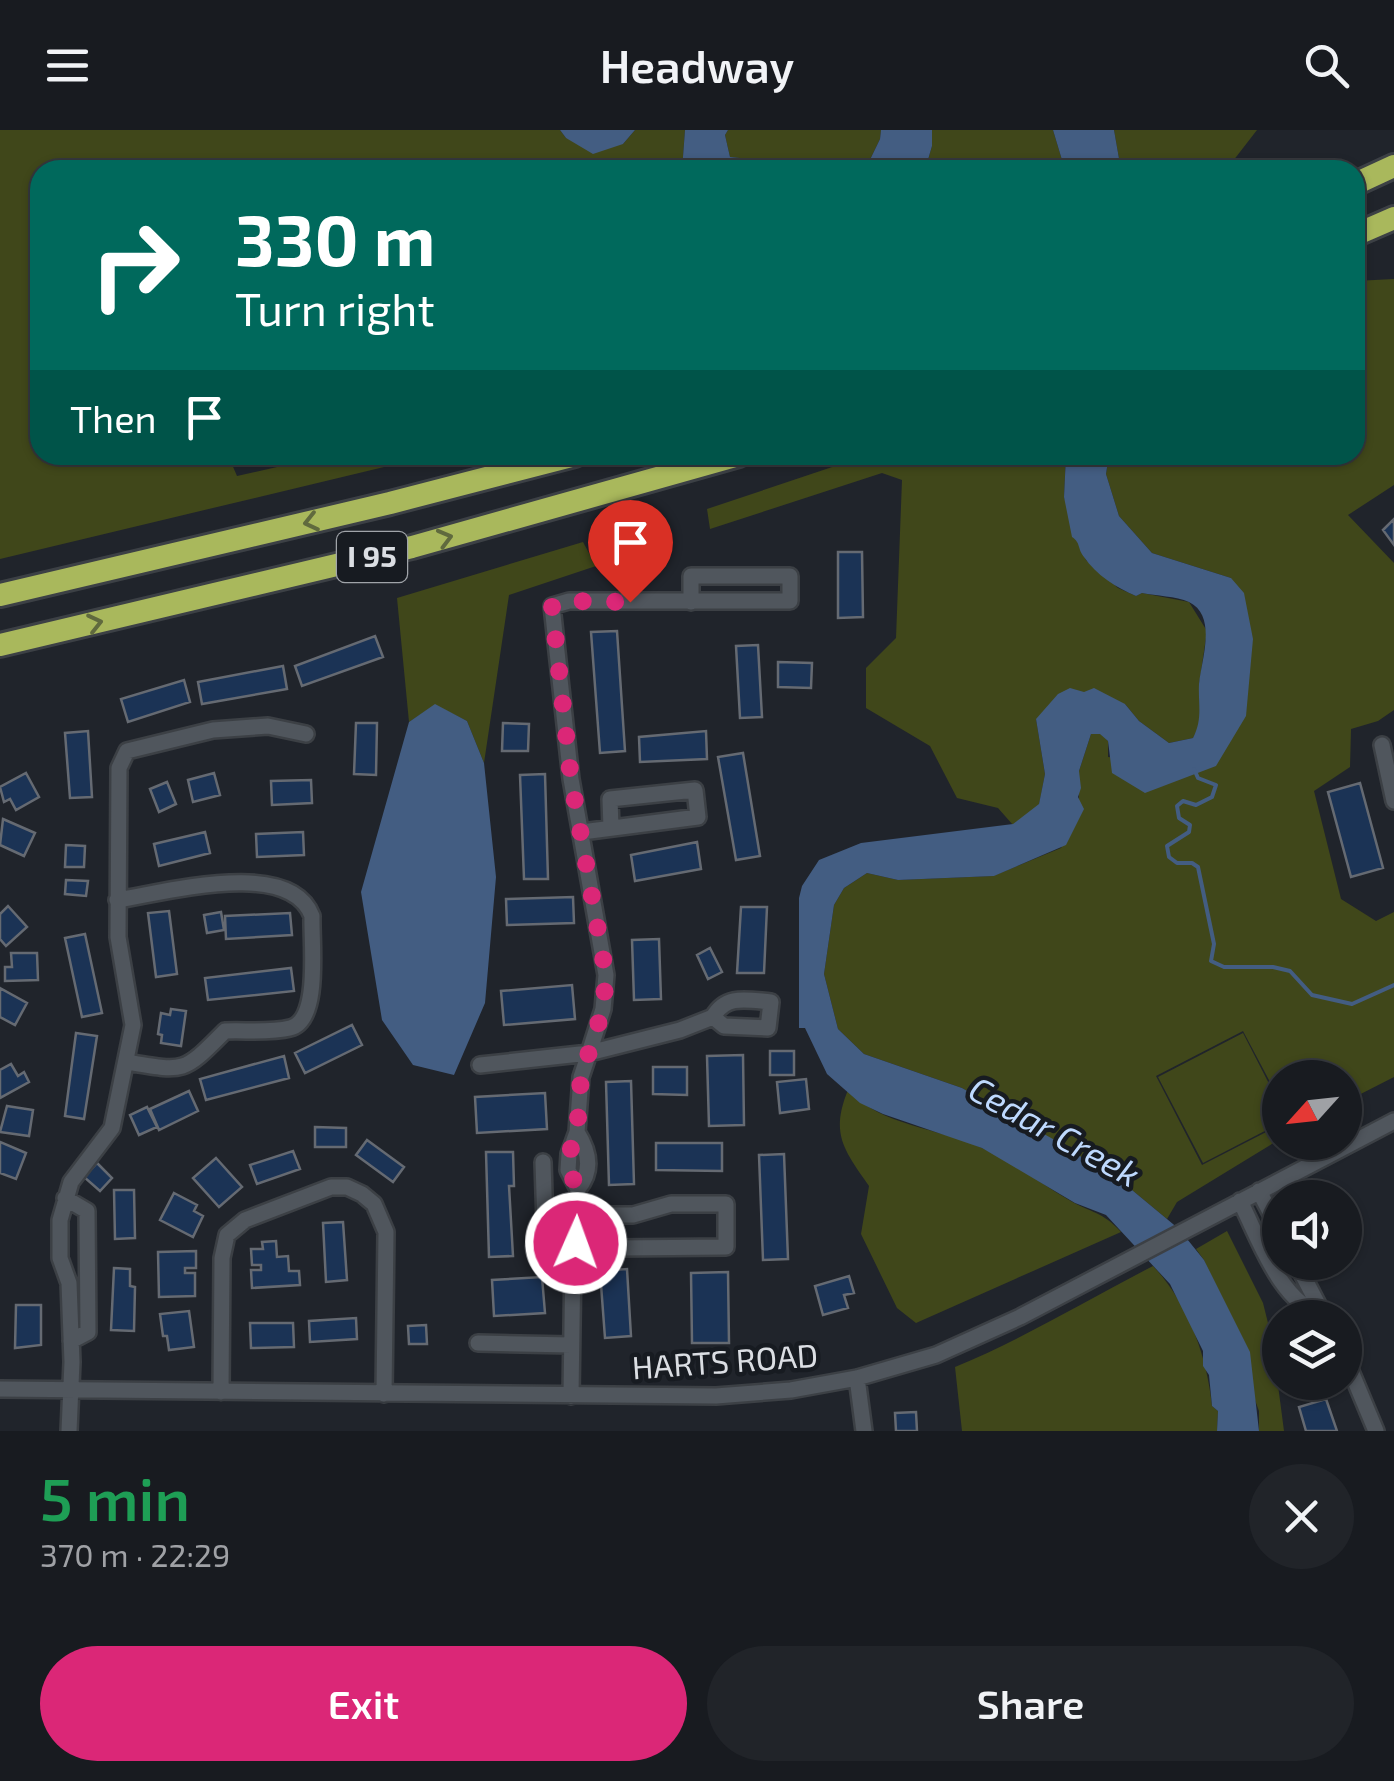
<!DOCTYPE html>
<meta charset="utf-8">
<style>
body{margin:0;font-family:"Exo 2",sans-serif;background:#212429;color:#f1f3f6;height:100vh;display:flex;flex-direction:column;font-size:38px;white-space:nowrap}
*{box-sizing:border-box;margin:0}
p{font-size:32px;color:#9fa1a5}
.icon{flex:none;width:55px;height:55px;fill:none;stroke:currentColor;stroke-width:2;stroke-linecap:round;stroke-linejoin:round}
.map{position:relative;height:1301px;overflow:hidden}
.details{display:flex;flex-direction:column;background:#181b20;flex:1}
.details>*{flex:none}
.hud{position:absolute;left:30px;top:30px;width:1335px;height:305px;border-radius:30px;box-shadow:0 2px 8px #0004,0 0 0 2px #36393e;background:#00695c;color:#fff;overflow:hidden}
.needle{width:65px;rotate:243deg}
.controls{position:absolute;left:1262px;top:930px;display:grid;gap:20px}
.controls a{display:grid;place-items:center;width:100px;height:100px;border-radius:50%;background:#181b20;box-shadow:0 2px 8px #0004,0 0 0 2px #36393e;font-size:50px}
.pin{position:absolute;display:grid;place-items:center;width:85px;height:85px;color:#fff;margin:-102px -42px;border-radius:50% 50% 50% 0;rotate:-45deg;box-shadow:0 0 10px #0007}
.pin .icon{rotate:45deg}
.me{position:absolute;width:110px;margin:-55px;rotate:2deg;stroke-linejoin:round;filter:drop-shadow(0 0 8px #0008)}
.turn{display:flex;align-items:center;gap:35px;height:210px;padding:0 40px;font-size:45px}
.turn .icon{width:130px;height:130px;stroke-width:2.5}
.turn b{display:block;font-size:70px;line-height:85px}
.then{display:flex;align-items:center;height:95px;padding:0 40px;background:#0003;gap:20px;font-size:38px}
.round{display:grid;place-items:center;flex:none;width:105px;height:105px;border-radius:52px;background:#212429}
.headline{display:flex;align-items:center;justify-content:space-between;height:170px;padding:0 40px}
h1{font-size:60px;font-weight:600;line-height:75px;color:#1e9e55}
.button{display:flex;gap:20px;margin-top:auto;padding:20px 40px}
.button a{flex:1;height:115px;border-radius:60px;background:#db2777;color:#fff;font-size:40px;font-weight:600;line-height:115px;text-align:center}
.button a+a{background:#212429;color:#f1f3f6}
header{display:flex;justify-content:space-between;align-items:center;height:130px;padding:0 40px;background:#181b20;font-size:45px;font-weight:600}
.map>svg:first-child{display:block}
.green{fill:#40471a}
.water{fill:#435d82}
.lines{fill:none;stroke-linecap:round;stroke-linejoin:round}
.stream{stroke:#435d82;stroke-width:4}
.building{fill:#1b3355;stroke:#656a72;stroke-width:2.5}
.minor-casing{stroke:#3c4045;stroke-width:20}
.highway-casing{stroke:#3c4045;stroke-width:28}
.minor{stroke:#50565d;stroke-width:15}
.highway{stroke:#a9b85c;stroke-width:22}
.oneway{stroke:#606a3e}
.route{stroke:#db2777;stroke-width:18;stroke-dasharray:0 32.4}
.labels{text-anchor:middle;stroke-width:9;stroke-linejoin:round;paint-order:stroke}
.shield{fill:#171b21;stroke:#a0a4a9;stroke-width:2.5}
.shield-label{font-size:30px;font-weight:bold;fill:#dbdee3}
.street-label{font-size:32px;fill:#dbdee3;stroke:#171b21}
.water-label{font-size:35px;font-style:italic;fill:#bed9fe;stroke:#171b21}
</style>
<header><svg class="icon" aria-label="menu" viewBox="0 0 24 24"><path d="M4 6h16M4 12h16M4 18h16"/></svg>Headway<svg class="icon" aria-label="search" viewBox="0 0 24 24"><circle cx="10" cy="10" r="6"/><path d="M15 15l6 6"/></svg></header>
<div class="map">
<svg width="1394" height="1301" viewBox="0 0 1394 1301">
<rect width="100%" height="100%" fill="#20242b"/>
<path class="green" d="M0 0H560L566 8 623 14 635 0H685L682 40H40V325H228L237 346 330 325H434L0 429Z
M728 0H881L880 9 865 40 755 38 740 28 730 27 725 5Z
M932 0H1053L1065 40H925L932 16Z
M1114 0H1257L1226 40H1121Z
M1394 149V355L1348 385 1394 433V580L1378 591 1351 599 1350 637 1314 661 1341 769 1376 791 1394 782V947L1345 972V948H1280V971L1243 901 1156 946 1202 1035 1280 995V1009L1177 1072 1167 1089 1132 1060 962 958 864 924 838 899 824 844 834 775 844 758 867 743 898 750 993 746 1061 718 1079 685V641L1091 604 1101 603 1108 611V627L1216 636 1231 448 1152 423 1119 386 1106 344 1109 325H1355V151Z
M868 325H1066L1064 367 1086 430 1118 458 1136 466 1142 463 1189 472 1207 501 1199 555 1201 594 1193 608 1169 613 1139 591 1125 574 1036 589 1045 644 1039 675 1013 695 998 678 957 668 930 616 866 578V538L896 508 902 350 882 343 710 399 707 379Z
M583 412 596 436 509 465 484 633 467 591 435 575 409 592 397 468Z
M1243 903 1280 975V993L1203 1033 1158 947Z
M848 960C881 996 939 998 982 1018 1012 1032 1040 1053 1069 1070 1091 1083 1102 1081 1121 1102L916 1193 897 1178 861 1104 869 1056C844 1020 830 1004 848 960Z
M1227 1101 1263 1173 1272 1209 1284 1301H1259V1281L1204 1130 1196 1119Z
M1153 1136C1188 1173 1207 1226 1212 1276L1218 1281 1217 1301H962L955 1237C1023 1209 1087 1170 1153 1136Z"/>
<path class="water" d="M560 0H635L623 14 593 24 566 8Z
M685 0H728L725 5 730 27 740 28 763 40H682Z
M881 0H932V16L925 40H865L880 9Z
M1053 0H1114L1121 40H1065Z
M1066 325H1109L1106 344 1119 386 1152 423 1231 448 1244 463 1253 509 1246 586 1216 636 1145 663 1112 643 1108 611 1100 604H1091L1079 641 1081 658 1078 667 1084 679 1066 715 994 746 898 750 867 743 844 758 834 775 824 844 838 899 864 924 962 958 1060 1013 1132 1060 1179 1099 1204 1130 1250 1222 1259 1301H1217L1218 1281 1212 1276 1209 1245 1203 1236V1221L1170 1154 1106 1085 1075 1073 982 1018 883 984 860 973 827 944 805 898H799V768L802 756 819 730 861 713 1013 694 1039 674 1045 644 1036 589 1058 564 1070 558 1084 562 1094 558 1125 574 1139 591 1169 613 1193 608C1203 589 1198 574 1199 554 1201 531 1218 486 1189 472 1176 466 1156 466 1142 463L1136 466C1117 458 1096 445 1084 427 1077 418 1081 413 1072 407L1064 367Z
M435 574 467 591 484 633 496 747 485 873 454 945 413 935 382 890 361 762 409 592Z"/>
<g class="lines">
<path class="stream" d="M1194 639 1198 648 1216 655 1212 667 1196 675 1183 671 1177 676 1179 688 1190 695 1189 702 1167 716 1169 727 1177 733H1192L1198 737 1214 814 1211 831 1224 837H1273L1290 841 1312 865 1352 874 1394 855"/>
</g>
<path class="building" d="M1394 389V415L1383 400Z
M838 422H862L863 487 838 488Z
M617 501 625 621 600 623 591 502Z
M375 506 383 527 302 556 295 536Z
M758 515 762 587 740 588 736 516Z
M778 532 812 533 811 558 778 557Z
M283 536 287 559 202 574 198 552Z
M184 550 190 572 128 592 121 569Z
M356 593H377L376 645 354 644Z
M503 593 529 594 528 621H502Z
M88 601 92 667 70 668 65 603Z
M706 601 707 629 640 632 639 607Z
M743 623 760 726 736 730 718 627Z
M26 643 39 667 16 680 10 669 4 672 0 657Z
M214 643 220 665 193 672 188 650Z
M545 644 548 749H524L520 645Z
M311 650 312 673 272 675 271 651Z
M167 652 176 674 159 682 150 659Z
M1360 653 1383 738 1351 747 1328 662Z
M3 689 35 703 24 726 0 715Z
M205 702 210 723 159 736 154 714Z
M303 702 304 725 257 727 256 704Z
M697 712 701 739 635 751 631 725Z
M66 715 85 716 84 737H65Z
M66 750 88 751 86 766 65 764Z
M573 767 574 793 507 795 506 769Z
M8 776 27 797 6 816 0 809V784Z
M741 777H767L764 843H737Z
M169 781 177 844 156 847 148 783Z
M221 782 224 800 207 803 204 785Z
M290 783 292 805 226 809 225 786Z
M85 804 102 883 82 887 65 808Z
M659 809 661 869 634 870 632 810Z
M710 818 722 842 708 849 697 825Z
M11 823H37L38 850 5 851V837H12Z
M291 838 294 861 208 870 205 848Z
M572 855 575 889 504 895 501 861Z
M0 858 27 873 15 895 0 887Z
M171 879 186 881 181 916 161 913 162 905 158 904 161 883 170 885Z
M352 895 362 915 305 943 295 923Z
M76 903 97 906 84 989 65 986Z
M770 921H794V945H770Z
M743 925 744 995 709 996 707 926Z
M284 926 289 948 206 970 200 949Z
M11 934 18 946 24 942 29 952 0 968V940Z
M653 937H687V965L653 964Z
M806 949 809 979 780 983 777 952Z
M631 951 634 1054 609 1055 606 952Z
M189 961 198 981 159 1000 150 979Z
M545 963 547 999 477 1003 475 967Z
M7 976 33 980 29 1006 0 1002Z
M147 977 157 997 139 1005 130 985Z
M315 997 346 998V1017H315Z
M367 1010 404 1037 393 1052 356 1025Z
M0 1012 26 1023 16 1049 0 1043Z
M656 1013H722V1041L656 1040Z
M293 1021 300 1039 257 1054 250 1035Z
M486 1022H513L514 1056H509L513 1126 489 1127Z
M784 1024 788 1129 763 1130 759 1025Z
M216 1028 242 1057 219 1077 193 1048Z
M97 1033 112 1048 100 1061 84 1047Z
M114 1060H134L135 1108 115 1109Z
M174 1063 197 1075 194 1081 203 1086 193 1107 160 1090Z
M343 1092 347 1150 326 1152 323 1093Z
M276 1111 277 1127 288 1126 289 1141H299L300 1155 252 1158 251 1140H261V1135H252L251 1119H263L262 1112Z
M196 1121V1138H185V1143H195V1166L159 1167 158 1122Z
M114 1138 130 1139V1156L135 1157 134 1201 111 1200Z
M627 1139 631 1206 605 1208 600 1141Z
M728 1142 729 1213H692L691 1143Z
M849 1146 854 1163 844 1165 848 1178 823 1185 815 1156Z
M542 1147 545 1183 494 1186 492 1150Z
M16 1175H41V1215L15 1218Z
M189 1181 194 1217 169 1220 167 1206H163L160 1184Z
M356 1188 357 1209 310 1212 309 1191Z
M250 1193H293L294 1217 251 1218Z
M426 1195 427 1214H409L408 1196Z
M1326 1269 1337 1301H1306L1299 1277Z
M916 1282 917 1301H896L895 1283Z"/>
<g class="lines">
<defs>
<path id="minor" d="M1382 615 1394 671
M582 702 698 687 695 660 610 669 611 698
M117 770C164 763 290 727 312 786 311 812 321 891 290 898 270 903 245 900 225 901 183 943 186 942 127 932
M480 935 589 923 603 879 606 845 571 649 552 476 569 471H790V446H691V472
M577 1002C589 1021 593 1041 578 1059
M543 1032 546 1125 573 1126
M1259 1061 1280 1101
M65 1068 87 1081 88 1202 71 1211
M1240 1071C1259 1108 1280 1173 1323 1185
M576 1113 617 1118 726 1117V1074H671L633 1085H577
M1296 1132 1325 1188
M478 1213 571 1215
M1345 1227 1376 1301
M857 1248 864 1301
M0 1259 716 1266 791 1260 857 1248 936 1225 1020 1187 1394 991
M221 1262 222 1128 227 1105 245 1090 331 1057H347L362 1064 374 1074 386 1102 384 1264
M571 1266 573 1126 578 1059 568 1040 569 1024 577 1002 581 947 589 923 680 900 713 887 724 896 768 898 771 872C747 870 726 864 713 887
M69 1301 72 1232 69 1153 60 1128V1090L71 1052 112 998 133 895 118 807 119 638 127 621 213 600 268 596 306 604"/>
<path id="highway" d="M1355 54 1394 36
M1355 105 1394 88
M0 465 390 373 575 325
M0 515 412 417 739 325"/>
</defs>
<use href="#minor" class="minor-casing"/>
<use href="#highway" class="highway-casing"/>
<use href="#minor" class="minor"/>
<use href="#highway" class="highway"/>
</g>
<defs><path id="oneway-chevron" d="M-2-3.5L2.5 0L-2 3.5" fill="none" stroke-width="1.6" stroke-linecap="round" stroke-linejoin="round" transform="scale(2.5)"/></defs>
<g class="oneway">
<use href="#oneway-chevron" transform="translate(311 392) rotate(167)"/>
<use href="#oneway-chevron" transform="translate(445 408) rotate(-15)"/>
<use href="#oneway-chevron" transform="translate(95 493) rotate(-13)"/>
</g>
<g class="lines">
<path class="route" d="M576 1113 578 1058 568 1040 569 1024 577 1002 581 947 603 879 606 845 571 649 552 476 569 471 630 472"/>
</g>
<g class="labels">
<rect class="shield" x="337" y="402" width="70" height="50" rx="8"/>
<g class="shield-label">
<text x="372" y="437">I 95</text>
</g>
<g class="street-label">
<text transform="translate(725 1232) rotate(-4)" y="11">HARTS ROAD</text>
</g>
<g class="water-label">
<text transform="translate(1054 1002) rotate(29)" y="12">Cedar Creek</text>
</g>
</g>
</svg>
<div class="controls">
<a><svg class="needle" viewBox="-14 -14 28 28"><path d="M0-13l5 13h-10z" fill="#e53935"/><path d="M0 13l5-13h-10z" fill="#9fa1a5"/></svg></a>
<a><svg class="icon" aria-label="sound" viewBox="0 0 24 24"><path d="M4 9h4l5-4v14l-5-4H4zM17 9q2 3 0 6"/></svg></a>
<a><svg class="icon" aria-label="layers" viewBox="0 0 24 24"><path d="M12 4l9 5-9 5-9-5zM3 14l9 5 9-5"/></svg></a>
</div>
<div class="pin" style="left:630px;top:472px;background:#d93025"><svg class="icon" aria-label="arrive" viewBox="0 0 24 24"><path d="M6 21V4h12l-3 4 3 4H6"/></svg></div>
<svg class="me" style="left:576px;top:1113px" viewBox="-20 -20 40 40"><circle r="17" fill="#db2777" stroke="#fff" stroke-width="3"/><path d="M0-11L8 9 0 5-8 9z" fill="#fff"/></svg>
<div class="hud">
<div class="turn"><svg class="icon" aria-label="right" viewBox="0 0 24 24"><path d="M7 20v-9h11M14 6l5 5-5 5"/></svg><div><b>330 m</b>Turn right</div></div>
<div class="then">Then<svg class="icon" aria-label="arrive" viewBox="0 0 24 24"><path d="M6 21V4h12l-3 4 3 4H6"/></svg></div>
</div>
</div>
<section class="details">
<div class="headline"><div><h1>5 min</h1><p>370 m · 22:29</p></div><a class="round"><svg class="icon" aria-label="close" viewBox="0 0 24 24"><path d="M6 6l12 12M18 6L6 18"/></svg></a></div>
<div class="button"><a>Exit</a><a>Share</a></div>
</section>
